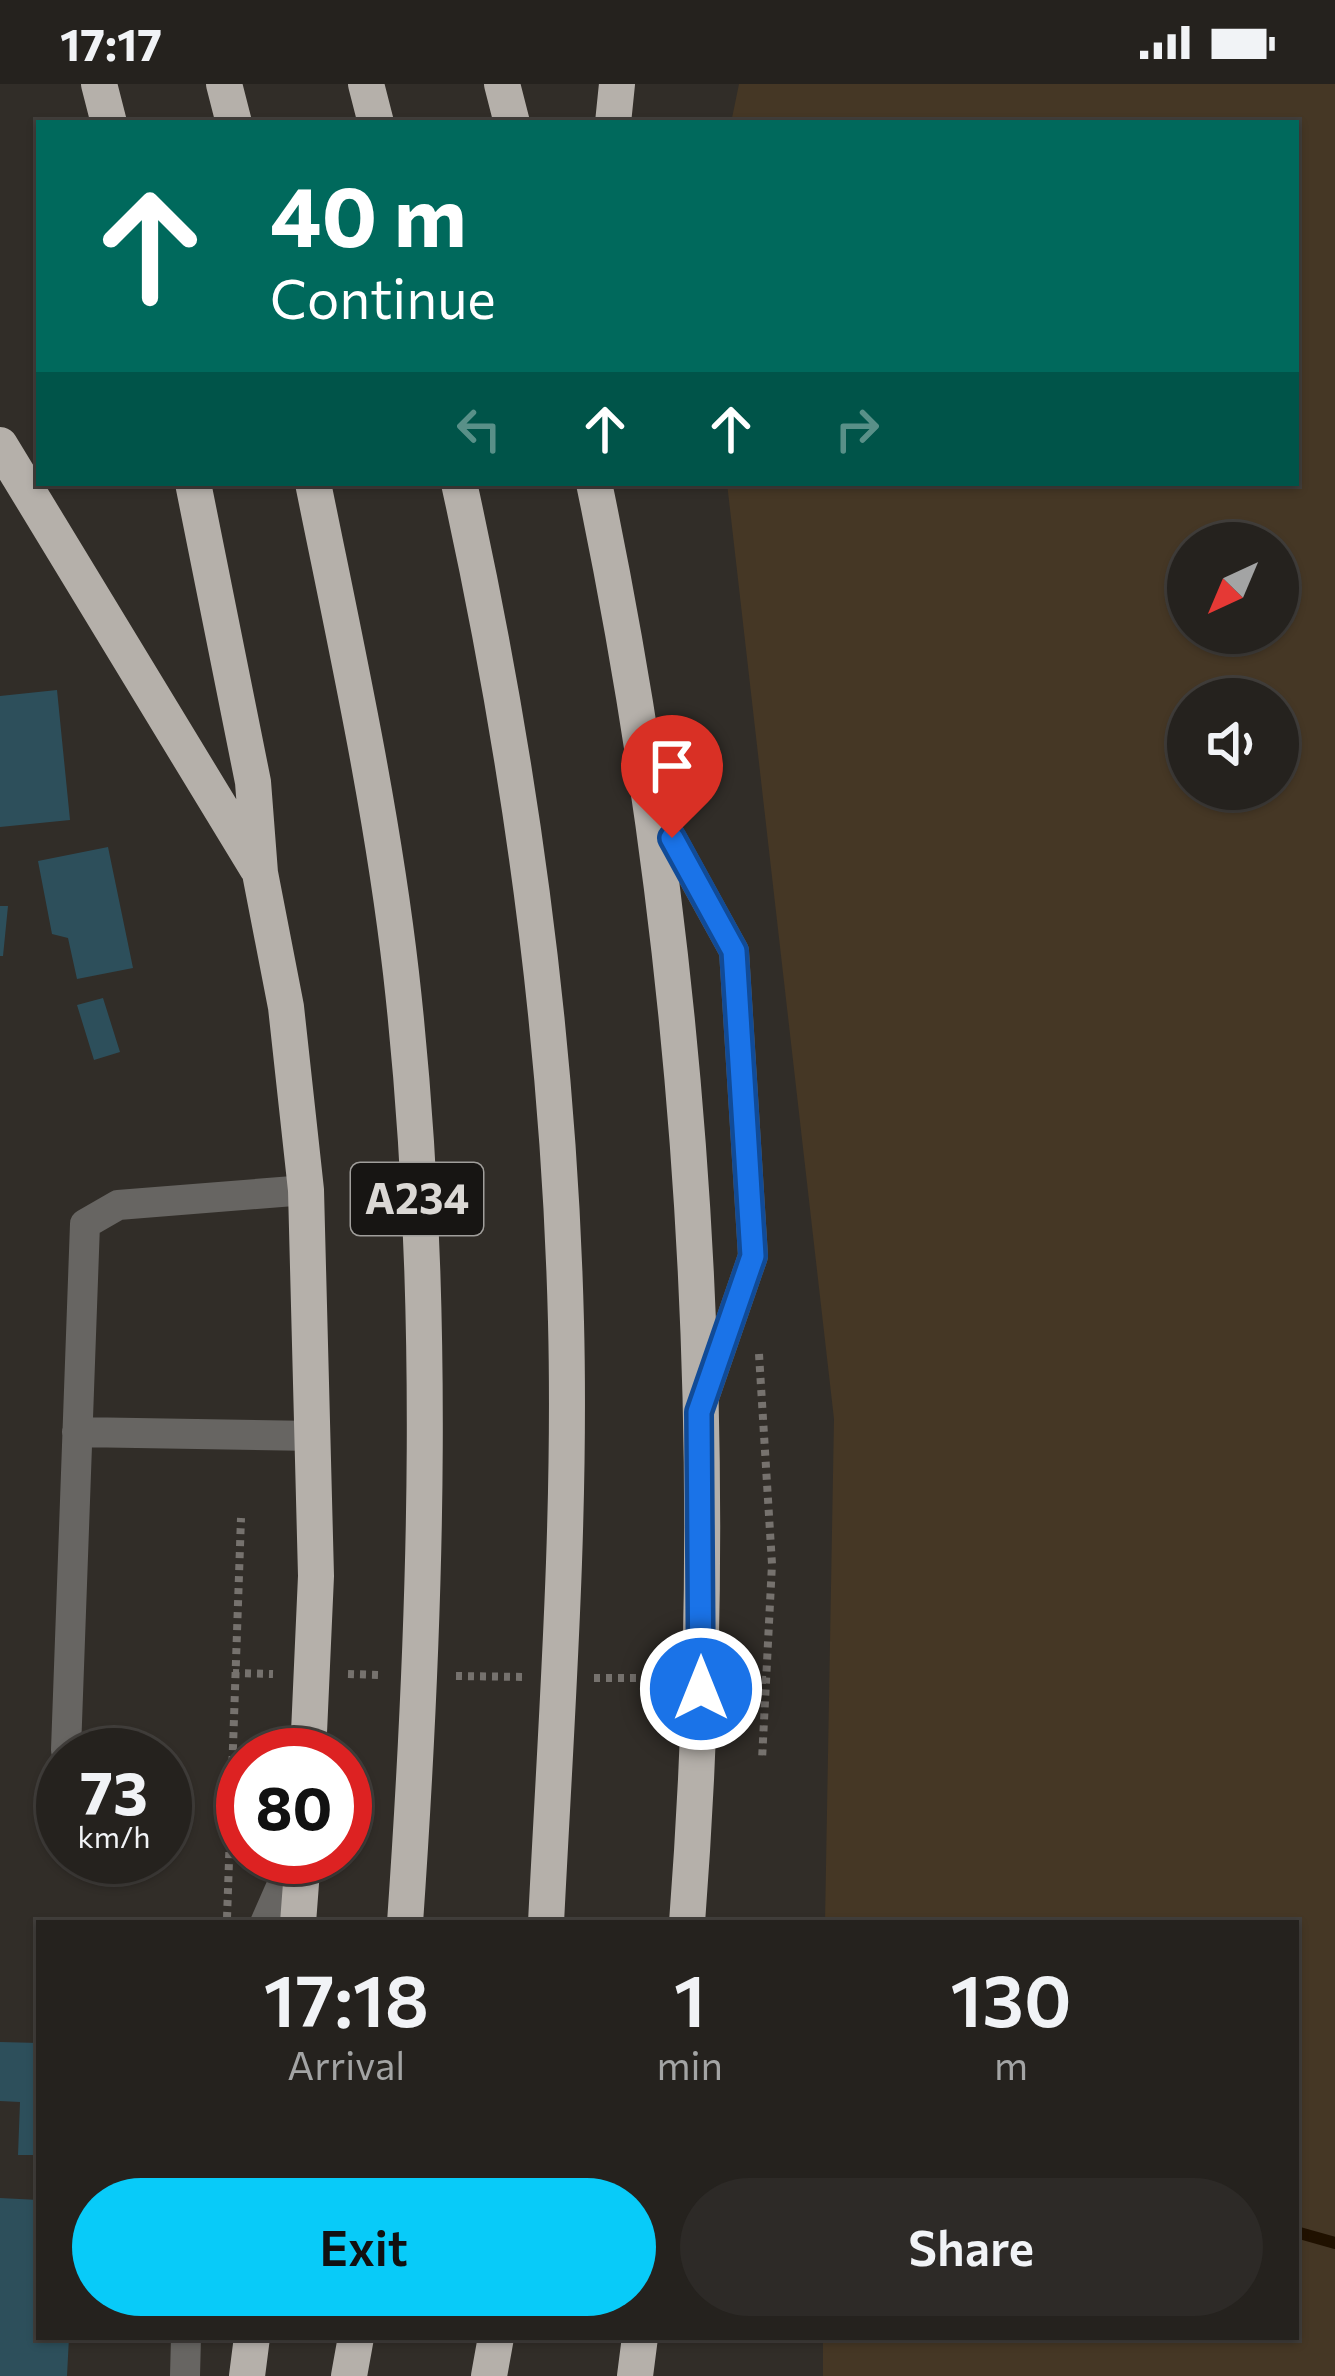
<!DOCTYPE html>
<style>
body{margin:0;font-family:Commissioner,sans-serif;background:#2d2a27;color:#f1f3f6;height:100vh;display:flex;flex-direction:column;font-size:45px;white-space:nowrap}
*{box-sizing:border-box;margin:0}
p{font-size:39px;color:#a3a4a4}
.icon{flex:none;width:66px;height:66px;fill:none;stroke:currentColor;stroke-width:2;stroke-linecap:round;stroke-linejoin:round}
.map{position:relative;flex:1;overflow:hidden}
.panel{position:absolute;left:36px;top:1836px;width:1263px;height:420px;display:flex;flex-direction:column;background:#25221e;border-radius:0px;box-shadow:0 3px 9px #0004,0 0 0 3px #423f3c}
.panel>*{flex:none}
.top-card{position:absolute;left:36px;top:36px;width:1263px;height:366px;border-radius:0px;box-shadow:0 3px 9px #0004,0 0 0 3px #423f3c;background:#00695c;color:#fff;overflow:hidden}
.needle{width:78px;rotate:224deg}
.controls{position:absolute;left:1167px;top:438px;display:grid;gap:24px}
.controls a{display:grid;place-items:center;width:132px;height:132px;border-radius:50%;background:#25221e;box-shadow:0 3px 9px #0004,0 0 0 3px #423f3c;font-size:60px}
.speed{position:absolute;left:36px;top:1644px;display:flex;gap:24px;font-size:60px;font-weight:700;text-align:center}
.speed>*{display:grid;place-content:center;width:156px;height:156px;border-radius:50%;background:#25221e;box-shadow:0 3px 9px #0004,0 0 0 3px #423f3c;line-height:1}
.speed small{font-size:30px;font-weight:400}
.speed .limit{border:18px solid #d22;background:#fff;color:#111}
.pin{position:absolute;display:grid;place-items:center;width:102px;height:102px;color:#fff;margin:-123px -51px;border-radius:50% 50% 50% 0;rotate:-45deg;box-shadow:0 0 12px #0007}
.pin .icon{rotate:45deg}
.me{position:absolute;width:132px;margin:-66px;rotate:0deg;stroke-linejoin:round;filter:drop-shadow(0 0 9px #0008)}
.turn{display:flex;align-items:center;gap:42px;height:252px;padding:0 36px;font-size:54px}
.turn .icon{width:156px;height:156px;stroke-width:2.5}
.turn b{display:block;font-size:84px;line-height:102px}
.lanes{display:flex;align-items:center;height:114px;padding:0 36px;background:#0003;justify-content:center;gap:60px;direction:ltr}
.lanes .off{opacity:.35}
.eta{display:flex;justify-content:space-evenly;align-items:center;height:204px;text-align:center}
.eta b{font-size:72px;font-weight:600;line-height:84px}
.primary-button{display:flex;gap:24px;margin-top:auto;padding:24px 36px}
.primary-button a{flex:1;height:138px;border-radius:72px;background:#08cbf9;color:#111;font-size:48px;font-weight:600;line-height:138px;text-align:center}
.primary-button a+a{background:#2d2a27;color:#f1f3f6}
.status{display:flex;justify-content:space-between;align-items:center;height:84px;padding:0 60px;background:#25221e;direction:ltr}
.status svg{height:33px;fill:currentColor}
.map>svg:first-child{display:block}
.green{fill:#453725;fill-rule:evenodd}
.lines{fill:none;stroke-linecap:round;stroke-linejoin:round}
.stream{stroke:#201100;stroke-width:12}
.building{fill:#2d4f5b}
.path{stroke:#76726e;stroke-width:8;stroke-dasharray:6 6;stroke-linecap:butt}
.minor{stroke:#676562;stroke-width:30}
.highway{stroke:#b5b0aa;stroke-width:36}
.route-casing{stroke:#114b97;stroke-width:30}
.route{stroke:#1a73e8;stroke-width:21}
.labels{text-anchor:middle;stroke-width:9;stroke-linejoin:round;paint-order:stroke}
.shield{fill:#171513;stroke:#a09e9b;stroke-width:3}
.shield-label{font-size:42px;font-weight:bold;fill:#dbd8d5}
</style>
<div class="status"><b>17:17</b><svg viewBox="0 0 49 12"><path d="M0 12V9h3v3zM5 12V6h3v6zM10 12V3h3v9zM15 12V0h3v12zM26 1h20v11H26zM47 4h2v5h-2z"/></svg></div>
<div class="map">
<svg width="1335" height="2292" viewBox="0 0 1335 2292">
<rect width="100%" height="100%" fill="#312d28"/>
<path class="green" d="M739 0H1335V2292H823V2253H1296V1839H825L834 1335 727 399H1296V39H731ZM1188 459H1278V549H1188ZM1188 615H1278V705H1188Z"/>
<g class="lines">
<path class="stream" d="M1296 2148 1335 2159"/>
</g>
<path class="building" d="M57 606 70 736 0 743V612Z
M108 763 133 884 77 895 68 854 52 850 38 777Z
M0 822H8L3 872H0Z
M103 914 120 968 94 976 77 921Z
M0 1958 39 1959V2071H18L20 2018 0 2017Z
M0 2114 39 2116V2253H69L67 2292H0Z"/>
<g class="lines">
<path class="path" d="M759 1270 772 1480 762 1676
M233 1589 273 1590
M348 1590 381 1591
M456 1592 525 1593
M594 1594H663
M738 1595 766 1596
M227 1834 241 1434"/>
<path class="minor" d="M654 722 734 867 753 1172 705 1311
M77 1348 315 1352
M66 1666 85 1140 118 1121 306 1106
M265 1839 294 1773
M185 2292 186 2253"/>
<path class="highway" d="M99 0 109 39
M224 0 234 39
M366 0 376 39
M502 0 512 39
M613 39 617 0
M0 361 257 784
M193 399 253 698 260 789 286 923 306 1106 316 1492 308 1671
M313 399C346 562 382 724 401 889 437 1205 427 1523 405 1839
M459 399C520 675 559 955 566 1238 571 1438 556 1639 546 1839
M594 399C693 873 724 1356 687 1839
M298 1839 303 1773
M247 2292 252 2253
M349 2292 356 2253
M489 2292 496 2253
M635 2292 640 2253"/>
</g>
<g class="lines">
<defs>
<path id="route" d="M672 754 734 867 753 1172 699 1328 701 1605"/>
</defs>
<use href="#route" class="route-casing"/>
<use href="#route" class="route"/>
</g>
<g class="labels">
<rect class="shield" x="351" y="1079" width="132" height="72" rx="9"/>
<g class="shield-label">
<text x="417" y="1130">A234</text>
</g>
</g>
</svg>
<div class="controls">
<a><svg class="needle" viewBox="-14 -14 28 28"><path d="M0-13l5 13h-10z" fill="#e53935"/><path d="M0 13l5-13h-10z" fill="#a3a4a4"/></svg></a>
<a><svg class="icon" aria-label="sound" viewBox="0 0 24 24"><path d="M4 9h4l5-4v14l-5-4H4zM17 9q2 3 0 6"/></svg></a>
</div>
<div class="speed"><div>73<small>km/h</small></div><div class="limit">80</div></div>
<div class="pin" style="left:672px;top:754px;background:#d93025"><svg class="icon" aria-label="arrive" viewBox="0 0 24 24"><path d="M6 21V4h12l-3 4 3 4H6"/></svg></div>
<svg class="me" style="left:701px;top:1605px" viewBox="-20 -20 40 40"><circle r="17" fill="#1a73e8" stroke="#fff" stroke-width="3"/><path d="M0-11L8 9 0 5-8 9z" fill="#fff"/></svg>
<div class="top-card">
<div class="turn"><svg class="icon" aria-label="ahead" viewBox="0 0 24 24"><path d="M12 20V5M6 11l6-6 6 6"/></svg><div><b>40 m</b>Continue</div></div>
<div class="lanes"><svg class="icon off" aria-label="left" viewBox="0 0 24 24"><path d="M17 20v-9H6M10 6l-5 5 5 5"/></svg><svg class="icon" aria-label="ahead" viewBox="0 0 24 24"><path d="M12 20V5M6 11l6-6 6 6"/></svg><svg class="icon" aria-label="ahead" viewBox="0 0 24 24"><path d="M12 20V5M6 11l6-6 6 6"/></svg><svg class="icon off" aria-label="right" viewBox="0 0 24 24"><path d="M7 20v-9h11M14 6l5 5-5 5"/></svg></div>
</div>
<section class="panel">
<div class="eta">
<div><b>17:18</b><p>Arrival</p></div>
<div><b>1</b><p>min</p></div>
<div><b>130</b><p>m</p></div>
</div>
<div class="primary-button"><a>Exit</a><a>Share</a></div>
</section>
</div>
